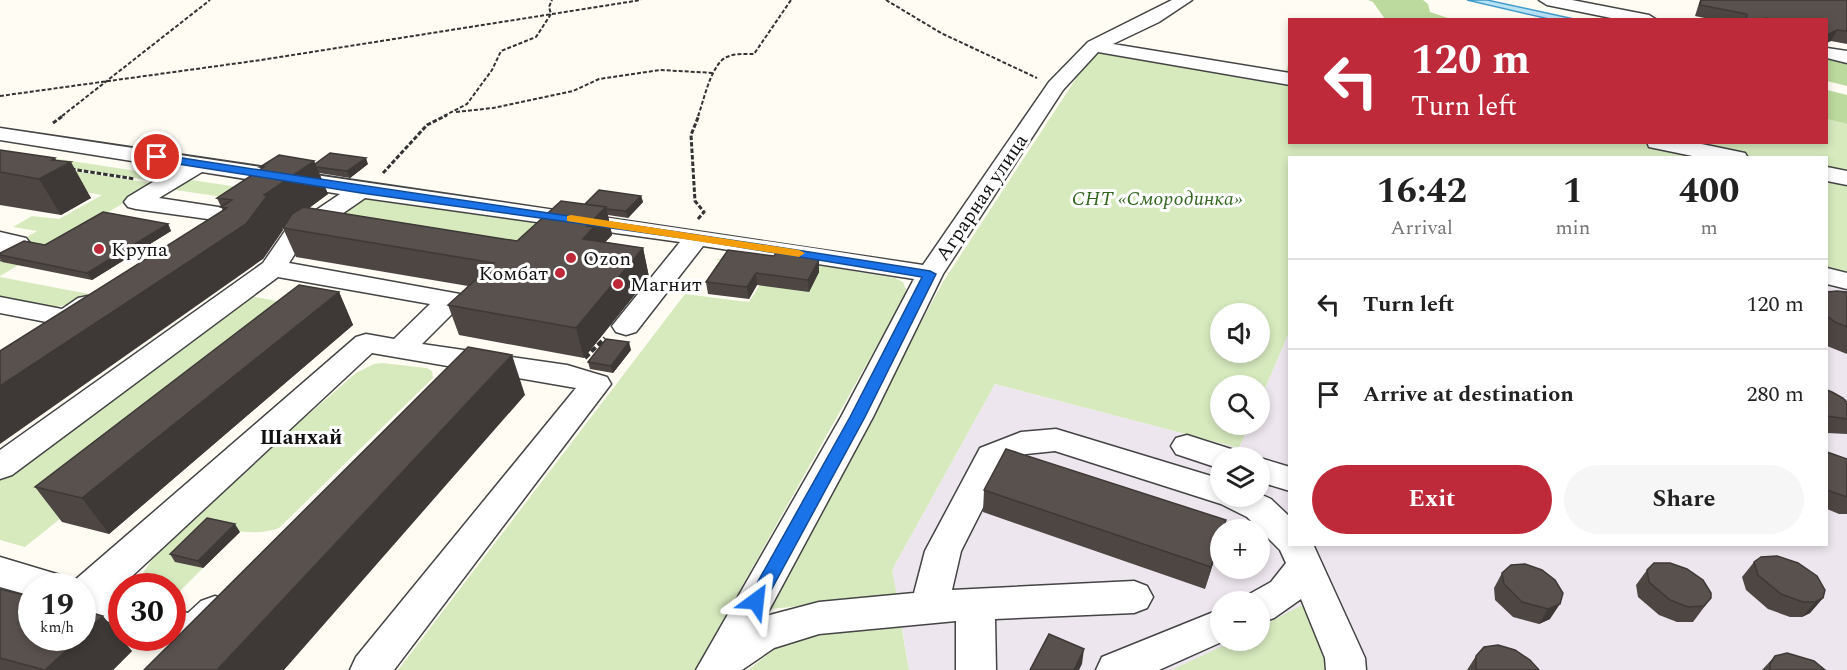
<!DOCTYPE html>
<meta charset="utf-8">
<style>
body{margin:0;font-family:Spectral,serif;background:#f6f6f6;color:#222;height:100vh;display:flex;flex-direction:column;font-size:22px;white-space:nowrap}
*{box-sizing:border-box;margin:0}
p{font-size:20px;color:#767676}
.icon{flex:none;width:33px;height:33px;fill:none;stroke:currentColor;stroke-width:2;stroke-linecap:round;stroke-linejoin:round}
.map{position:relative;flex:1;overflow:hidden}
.details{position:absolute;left:1288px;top:156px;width:540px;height:390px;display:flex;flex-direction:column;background:#fff;border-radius:0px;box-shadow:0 3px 9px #0003}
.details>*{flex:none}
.hud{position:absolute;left:1288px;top:18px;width:540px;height:126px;border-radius:0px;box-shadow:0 3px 9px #0003;background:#bf2a3a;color:#fff;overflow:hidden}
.buttons{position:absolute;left:1210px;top:303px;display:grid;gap:12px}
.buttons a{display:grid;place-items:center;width:60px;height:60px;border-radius:50%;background:#fff;box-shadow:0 3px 9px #0003;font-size:30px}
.speed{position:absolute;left:18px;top:573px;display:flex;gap:12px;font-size:30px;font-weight:700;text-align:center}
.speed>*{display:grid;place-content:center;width:78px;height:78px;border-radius:50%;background:#fff;box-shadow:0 3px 9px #0003;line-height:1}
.speed small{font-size:15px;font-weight:400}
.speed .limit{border:9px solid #d22;background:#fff;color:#111}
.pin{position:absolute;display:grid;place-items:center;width:51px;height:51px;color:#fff;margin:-26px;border:3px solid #fff;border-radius:50%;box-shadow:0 2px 6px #0007}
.me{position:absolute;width:66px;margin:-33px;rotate:30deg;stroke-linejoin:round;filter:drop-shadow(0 0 4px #0008)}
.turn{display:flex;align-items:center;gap:21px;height:126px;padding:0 24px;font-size:27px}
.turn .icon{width:78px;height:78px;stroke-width:2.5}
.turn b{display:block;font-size:42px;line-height:51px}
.eta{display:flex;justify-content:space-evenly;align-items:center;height:102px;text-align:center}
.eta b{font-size:36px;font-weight:700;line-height:42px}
.action{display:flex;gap:12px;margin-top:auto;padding:12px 24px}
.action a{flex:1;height:69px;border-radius:36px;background:#bf2a3a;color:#fff;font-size:24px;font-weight:700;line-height:69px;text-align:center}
.action a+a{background:#f6f6f6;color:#222}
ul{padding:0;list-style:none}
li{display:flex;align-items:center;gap:18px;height:90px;padding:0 24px;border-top:2px solid #e0e0e0}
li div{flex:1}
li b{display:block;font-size:22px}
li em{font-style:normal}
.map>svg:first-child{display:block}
.industrial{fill:#ede6ee;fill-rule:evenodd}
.green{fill:#d7eabe;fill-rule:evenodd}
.forest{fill:#bcda9d}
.water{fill:#bae2f5;stroke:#429ccb;stroke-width:1.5}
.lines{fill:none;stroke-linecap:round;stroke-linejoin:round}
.minor-casing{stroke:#444;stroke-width:3}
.path-far2{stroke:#333;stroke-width:2;stroke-dasharray:4 2;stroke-linecap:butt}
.path-far1{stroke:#333;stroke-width:3;stroke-dasharray:4.5 2;stroke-linecap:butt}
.path{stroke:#333;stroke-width:4;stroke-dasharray:6 3;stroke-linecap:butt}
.minor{fill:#fff;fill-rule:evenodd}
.wall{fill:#4d4642}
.shaded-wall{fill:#3e3936}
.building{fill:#59514d;stroke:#3e3936;stroke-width:1.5}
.route{fill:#1a73e8;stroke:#114b97;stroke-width:1.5}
.slow{fill:#f59e0b}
.poi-dot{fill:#bf2a3a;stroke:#fff;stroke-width:2}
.labels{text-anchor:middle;stroke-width:6;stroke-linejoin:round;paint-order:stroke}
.street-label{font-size:20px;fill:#111;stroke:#fff}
.park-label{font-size:20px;font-style:italic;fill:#346821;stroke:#fff}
.poi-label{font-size:20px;fill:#111;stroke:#fff;text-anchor:start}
.neighbourhood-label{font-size:21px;font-weight:bold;fill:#111;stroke:#fff}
</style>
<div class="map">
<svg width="1847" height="670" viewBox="0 0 1847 670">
<rect width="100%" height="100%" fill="#fffcf4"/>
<path class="industrial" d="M1827 271 1847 276V670H909L892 570 995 384 1239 448 1249 425 1260 424V400L1290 330V544H1827ZM1221 458H1260V496H1221ZM1221 530H1260V568H1221ZM1221 602H1260V640H1221Z"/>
<path class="green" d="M1094 51 1285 74 1290 58V142H1827V119L1847 124V276L1827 271V158H1290V330L1260 400V386H1221V424L1249 425 1239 448 995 384 892 570 897 596 771 609 767 599 832 486 943 282ZM1221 314H1260V352H1221Z
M0 150 169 176 160 182 0 157Z
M0 159 156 184 0 276V253L37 231 13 227 32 216 59 219 102 195 0 178Z
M185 179 251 189 236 199 169 189Z
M371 196 595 227 529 266 331 219 363 199Z
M734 255 769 257 895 278 903 282 907 292 695 670H398L685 294 749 302 773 264 715 260Z
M0 277 89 294C58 315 34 306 0 301Z
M250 296 320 309 25 547 0 540V480Z
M382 363 427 368 432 371 433 378 279 528C257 536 234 531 212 526L176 562 203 568 175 596H173L172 586H141L138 580 160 548 195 513 356 373 374 364Z
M1306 603 1331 670H1171L1234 641 1260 640V627Z
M900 619 909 670H748L785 641 815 629Z"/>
<path class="forest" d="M1368 0H1423L1428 4 1430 12 1451 19H1385L1373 2Z
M1827 57 1847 61V86L1827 81Z
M1827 90 1847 95V124L1827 119Z"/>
<path class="water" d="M1467 0H1487L1574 19H1549Z"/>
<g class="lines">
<defs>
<path id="minor" d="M1172 0H1192L1159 22 1113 44 1290 73V85L1098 52 1063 90 943 274 873 417 766 616 819 602 914 593 925 551 980 448 1021 432 1056 429 1221 479V496H1260V494L1271 499 1290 517V544H1313L1365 658 1366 670H1326L1325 658 1301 599 1274 618 1260 623V602H1244L1246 596 1271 582 1286 563 1280 550 1247 517 1221 504 1055 451 1026 454 1005 464 961 551 952 590 1134 581 1147 586 1153 597 1147 608 1134 613 995 619 996 670H956V621L819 634 774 648 742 670H696L841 417 914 279 703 246 636 332 626 335 616 332 612 326 680 242 365 198 303 241 289 263 460 294 464 300 460 306 422 344 567 365 607 377 611 384 394 670H350L356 657 576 388 372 353 115 592 122 594V626L82 613V586H68L356 337 366 334 394 339 430 304 278 277 12 475 0 479V450L263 263 285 231 340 194 202 172 159 198 238 210 241 215 238 220 229 222 136 209 128 207 124 202 128 197 176 168 0 140V128C307 175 616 217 923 265L1049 82 1088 42Z
M1539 0H1572L1649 15 1657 20H1621L1547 5Z
M1827 48 1847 51V63L1827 58Z
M1647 142H1692L1745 153 1748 158H1702L1649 147Z
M1827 167 1847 171V185L1827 181Z
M0 232 26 238 30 243 26 248 0 260Z
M1827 268 1847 273V289L1827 284Z
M88 296 98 298 102 304C94 315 80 323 67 326L0 313V297L62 309 78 298Z
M1187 435 1234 450 1238 458H1221V469L1176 454 1171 446 1176 438Z
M1260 458 1290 467V491L1260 482Z
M0 557 60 575 66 586H32V596L0 587Z
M215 596 229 601 234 612C228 626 210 650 193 648 183 647 170 641 161 638H172V609L188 613 201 601Z
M1221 609V640H1226L1159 670H1096L1102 657Z"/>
</defs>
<use href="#minor" class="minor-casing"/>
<path class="path-far2" d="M886 0 941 33 1037 78
M0 96 261 60 641 0
M456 112 493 108 573 91 599 79 660 70 714 73
M62 116 210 0
M444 116 467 104 492 70 501 51 536 37 551 14 549 7 552 0
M698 116C704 100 709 73 722 60 730 53 744 54 754 54L791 0"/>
<path class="path-far1" d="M53 123 64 115
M71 169 135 179
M383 173 427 125 447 115
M698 219 704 212 695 201 691 135 699 115"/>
<path class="path" d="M585 358 605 338"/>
<use href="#minor" class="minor"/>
</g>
<path class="wall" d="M1700 0H1847V44L1831 41 1827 20H1714L1695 16Z
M0 150 56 160 91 198 61 215 0 205Z
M314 161 315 164H368L350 178 319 173 328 194 309 208 517 241 585 204 641 196 643 202 628 218 608 215 612 235 605 242 643 248 649 277 584 358 459 335 448 305 468 286 296 257 283 228 284 226 282 228 283 230 263 259 223 211 217 198 261 169 260 167Z
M168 224 171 231 92 280 2 262 0 259V253Z
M728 250 819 272 809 292 757 285 749 299 708 294 706 282Z
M339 292 353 325 109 534 62 522 35 487Z
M1827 292H1847V354L1827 346Z
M631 350 613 373 590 369 588 362Z
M1827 390 1847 402V434L1827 433Z
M1827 452 1847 459V514H1839L1827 509Z
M984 490 1221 530V538L1205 589 983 512Z
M240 532 203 568 175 562 170 554Z
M1754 562 1823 598 1810 613 1802 617H1790L1768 609 1746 590 1742 577Z
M1542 570 1550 619 1539 624 1513 617 1495 600 1494 588 1502 573Z
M1647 570 1711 598 1693 622H1677L1659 615 1638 597 1636 585Z
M0 589 132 651 113 670H0Z
M1476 656 1539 670H1467Z
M1775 656 1825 670H1762Z"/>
<path class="shaded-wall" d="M1837 30 1831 41 1827 43V35Z
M55 158 61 168 71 162 91 198 61 215 39 179 52 160Z
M366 158 368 164 350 178 347 171Z
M314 161 328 194 282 228 283 230 263 259 0 444V386L264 195Z
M641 196 643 202 628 218 626 211Z
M606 207 612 235 599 249 583 239 587 226Z
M168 224 171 231 92 280 87 273Z
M643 248 649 277 584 358 576 328Z
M819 260V272L809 292 808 280Z
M756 273 757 285 749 299 747 287Z
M339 292 353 325 109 534 82 498Z
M629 342 631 350 613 373 611 366Z
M512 355 525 395 284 670H217Z
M235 524 240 532 203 568 198 561Z
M1221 536 1220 541 1205 589 1211 567Z
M1823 598 1810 613 1802 617 1815 602Z
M1560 604 1550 619 1539 624 1548 609Z
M103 616 132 651 113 670H45L80 638H82V635Z
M1084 649 1082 664 1079 670H1074Z"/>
<path class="building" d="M1701 0H1847V31L1837 30 1827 35V20H1777L1766 18 1765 20H1746L1747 14 1700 5Z
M0 150 55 158 52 160 71 162 39 179 0 172Z
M330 153 366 158 347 171 316 167 315 164Z
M279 155 314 161 264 195 267 196 246 224 0 386V351L227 208 221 207 232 200 217 198 264 167H260Z
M599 190 641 196 626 211 606 209V207L585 204Z
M561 201 606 207 587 226 594 227 583 239 643 248 576 328 448 305 494 263 283 228 292 214 303 207 517 241Z
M103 212 168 224 87 273 0 255V253L24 241 45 245Z
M728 250 774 256 777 252 819 260 808 280 756 273 747 287 706 282Z
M299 285 339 292 82 498 35 487Z
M1837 291 1847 292V327L1835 322 1827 316V292Z
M606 339 629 342 611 366 588 362Z
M468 347 512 355 217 670H144Z
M1827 390 1832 392 1843 398 1847 402V419L1827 416Z
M1006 449 1226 520 1223 530H1221V536L1211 567 984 490Z
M1827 452 1847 459V497L1827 490Z
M207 518 235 524 198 561 170 554Z
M1777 556 1798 563 1817 576 1825 590 1823 598 1815 602H1803L1781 594 1758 575 1754 562 1761 557Z
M1654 563H1670L1687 569 1703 580 1711 593V598L1704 606 1688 607 1670 600 1649 582 1647 570Z
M1525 564 1542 570 1555 580 1563 593 1560 604 1548 609 1522 602 1504 584 1502 573 1511 565Z
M0 589 32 597V638H80L45 670 0 658Z
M82 610 103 616 82 635Z
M1049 634 1084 649 1074 670H1030Z
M1498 645 1515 650 1530 660 1539 670H1477L1476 668V656L1484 647Z
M1787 653 1814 661 1825 670H1770V664L1775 656Z"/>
<path class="route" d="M157 154C414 195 672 229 930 271L936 274 865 417 762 607 756 609 749 607 747 601 850 417 922 277 697 240 361 193 153 160V155Z"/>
<path class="slow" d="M571 215 799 250 805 253 799 257 567 221V216Z"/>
<g class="poi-dot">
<circle cx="99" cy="249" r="6"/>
<circle cx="571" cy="258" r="6"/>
<circle cx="560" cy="273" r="6"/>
<circle cx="618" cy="284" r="6"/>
</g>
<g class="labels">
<g class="street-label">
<text transform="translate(981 197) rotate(-56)" y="7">Аграрная улица</text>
</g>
<g class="park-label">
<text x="1157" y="205">СНТ «Смородинка»</text>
</g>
<g class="poi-label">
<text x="111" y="256">Крупа</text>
<text x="583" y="265">Ozon</text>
<text x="548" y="280" text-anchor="end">Комбат</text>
<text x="630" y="291">Магнит</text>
</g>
<g class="neighbourhood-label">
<text x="301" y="444">Шанхай</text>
</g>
</g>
</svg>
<div class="buttons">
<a><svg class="icon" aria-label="sound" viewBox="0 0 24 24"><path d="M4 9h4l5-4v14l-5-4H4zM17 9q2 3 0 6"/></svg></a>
<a><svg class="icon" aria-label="search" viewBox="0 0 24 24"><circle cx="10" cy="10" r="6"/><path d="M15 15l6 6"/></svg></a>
<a><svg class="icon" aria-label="layers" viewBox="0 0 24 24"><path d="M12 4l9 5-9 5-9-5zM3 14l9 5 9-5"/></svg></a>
<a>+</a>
<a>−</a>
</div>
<div class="speed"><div>19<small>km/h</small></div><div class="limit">30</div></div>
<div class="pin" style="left:157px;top:157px;background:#d93025"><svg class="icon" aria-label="arrive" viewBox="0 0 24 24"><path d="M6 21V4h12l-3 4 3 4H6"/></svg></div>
<svg class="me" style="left:756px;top:601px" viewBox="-20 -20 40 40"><path d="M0-17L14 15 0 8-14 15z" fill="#1a73e8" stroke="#fff" stroke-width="4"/></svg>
<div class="hud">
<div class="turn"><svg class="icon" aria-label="left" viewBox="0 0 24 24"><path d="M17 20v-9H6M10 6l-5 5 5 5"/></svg><div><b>120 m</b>Turn left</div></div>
</div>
<section class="details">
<div class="eta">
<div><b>16:42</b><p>Arrival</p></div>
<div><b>1</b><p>min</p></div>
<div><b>400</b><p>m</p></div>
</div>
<ul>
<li><svg class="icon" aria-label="left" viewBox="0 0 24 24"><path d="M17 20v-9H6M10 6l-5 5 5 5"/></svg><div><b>Turn left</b></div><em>120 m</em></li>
<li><svg class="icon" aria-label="arrive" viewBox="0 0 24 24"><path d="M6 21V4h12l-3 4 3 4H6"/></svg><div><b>Arrive at destination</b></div><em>280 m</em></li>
</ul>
<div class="action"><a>Exit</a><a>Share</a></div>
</section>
</div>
